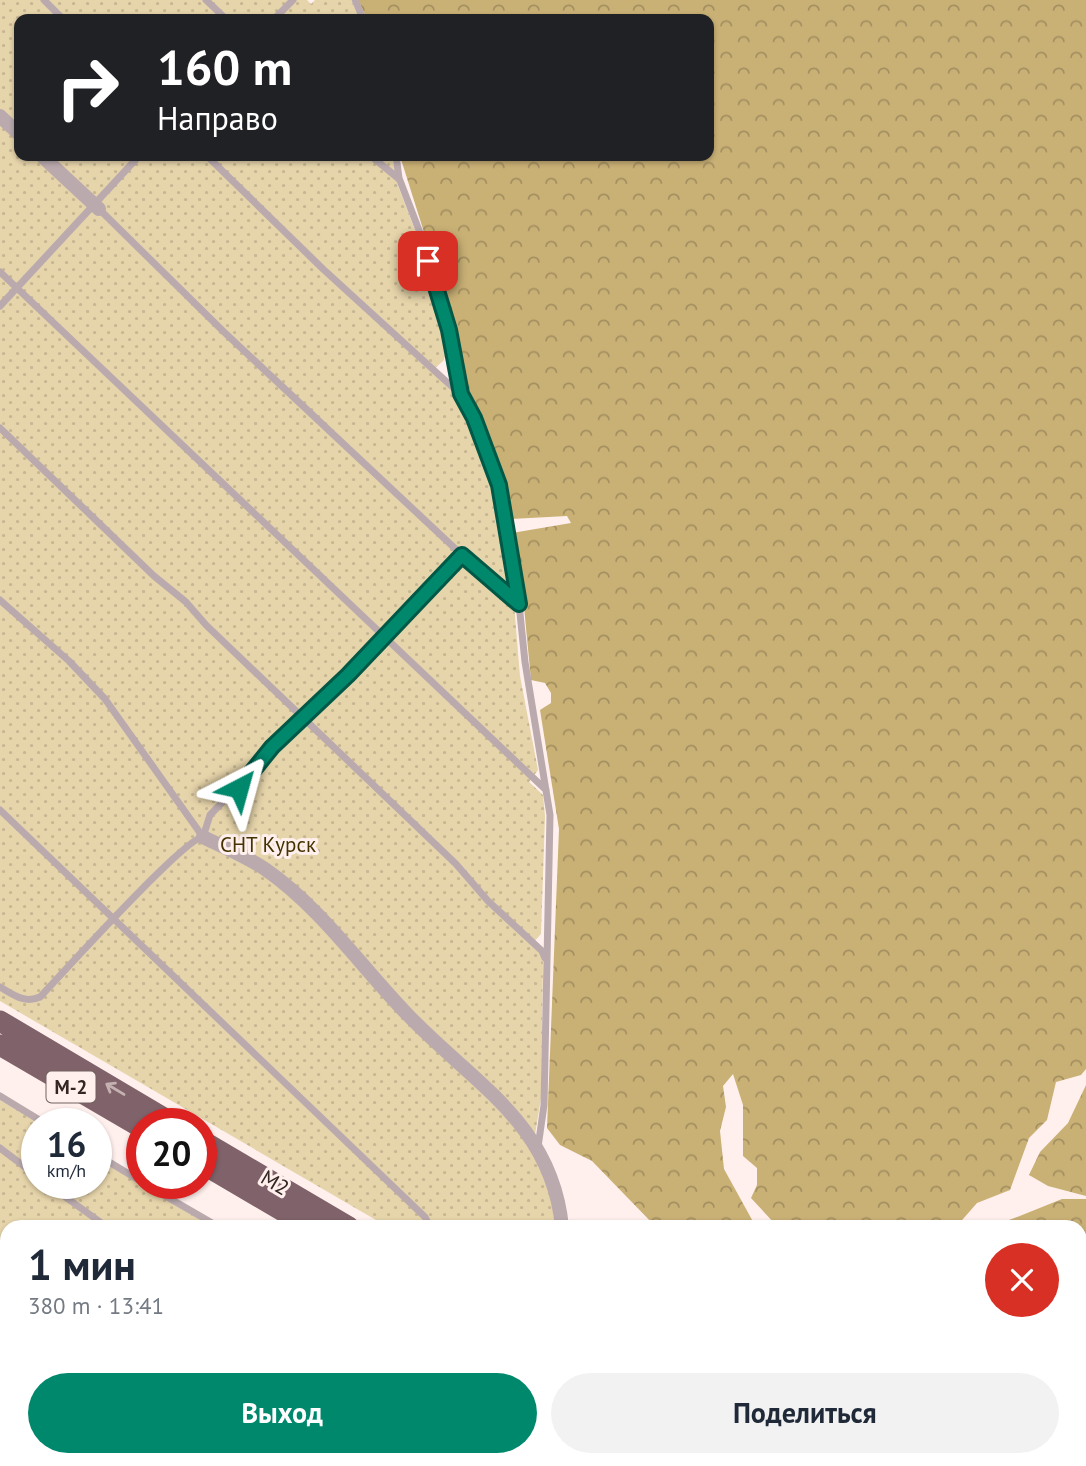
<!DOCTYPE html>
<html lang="ru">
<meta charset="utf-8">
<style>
body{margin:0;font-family:"PT Sans",sans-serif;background:#f2f2f3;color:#1f2937;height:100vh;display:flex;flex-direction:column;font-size:26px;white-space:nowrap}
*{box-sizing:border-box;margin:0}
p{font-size:23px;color:#747a83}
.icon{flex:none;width:38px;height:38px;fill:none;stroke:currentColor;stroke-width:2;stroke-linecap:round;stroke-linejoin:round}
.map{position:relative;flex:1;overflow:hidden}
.drawer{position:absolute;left:0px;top:1220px;width:1087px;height:247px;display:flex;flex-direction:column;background:#fff;border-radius:21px 21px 0 0;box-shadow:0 2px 5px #0004}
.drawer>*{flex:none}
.hud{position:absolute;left:14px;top:14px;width:700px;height:147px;border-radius:14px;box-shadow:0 2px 5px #0004;background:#202124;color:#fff;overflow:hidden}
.speed{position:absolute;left:21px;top:1108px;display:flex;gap:14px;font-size:35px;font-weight:700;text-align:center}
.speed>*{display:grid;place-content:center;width:91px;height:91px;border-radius:50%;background:#fff;box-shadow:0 2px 5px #0004;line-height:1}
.speed small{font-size:18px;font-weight:400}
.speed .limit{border:10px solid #d22;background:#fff;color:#111}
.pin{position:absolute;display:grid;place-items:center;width:60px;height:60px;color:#fff;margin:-30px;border-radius:14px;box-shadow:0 4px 10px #0006}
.me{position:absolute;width:77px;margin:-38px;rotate:39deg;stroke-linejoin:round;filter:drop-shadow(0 0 5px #0008)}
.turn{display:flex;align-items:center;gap:24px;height:147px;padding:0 28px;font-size:32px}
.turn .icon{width:91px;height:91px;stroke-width:2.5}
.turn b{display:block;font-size:49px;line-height:60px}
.round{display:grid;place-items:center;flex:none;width:74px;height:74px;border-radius:37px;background:#f2f2f3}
.overview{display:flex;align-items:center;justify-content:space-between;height:119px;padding:0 28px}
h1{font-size:42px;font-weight:800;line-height:52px}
.primary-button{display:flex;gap:14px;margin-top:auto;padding:14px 28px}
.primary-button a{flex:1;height:80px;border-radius:42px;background:#00886d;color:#fff;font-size:28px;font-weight:800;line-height:80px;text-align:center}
.primary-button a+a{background:#f2f2f3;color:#1f2937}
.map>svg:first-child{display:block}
.forest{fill:url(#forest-crowns)}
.garden{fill:url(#garden-dots)}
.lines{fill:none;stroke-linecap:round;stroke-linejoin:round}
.service{stroke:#baaaae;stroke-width:7}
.minor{stroke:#baaaae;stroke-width:14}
.trunk{stroke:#80636a;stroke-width:21}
.oneway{stroke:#c6b1b2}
.route-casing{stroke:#005847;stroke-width:18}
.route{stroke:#00886d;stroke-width:12}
.labels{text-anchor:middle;stroke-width:6;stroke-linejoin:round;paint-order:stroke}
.shield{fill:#fff0ed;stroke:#70625f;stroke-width:2}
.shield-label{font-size:19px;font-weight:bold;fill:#322522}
.park-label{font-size:21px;fill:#430;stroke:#fff0ed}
.street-label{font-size:21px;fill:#322522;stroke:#fff0ed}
</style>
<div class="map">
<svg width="1086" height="1466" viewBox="0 0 1086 1466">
<defs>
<pattern id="forest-crowns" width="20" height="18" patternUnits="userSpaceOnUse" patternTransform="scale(1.75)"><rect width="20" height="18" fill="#c9b075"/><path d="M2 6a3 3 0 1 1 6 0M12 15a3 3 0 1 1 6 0" fill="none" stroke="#a48f60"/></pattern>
<pattern id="garden-dots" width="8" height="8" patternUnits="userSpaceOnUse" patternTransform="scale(1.75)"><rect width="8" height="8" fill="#e6d4aa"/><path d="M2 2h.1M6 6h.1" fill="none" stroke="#c6b692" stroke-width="1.8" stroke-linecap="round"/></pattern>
</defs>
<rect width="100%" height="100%" fill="#fff0ed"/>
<path class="forest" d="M358 0H1086V1069L1081 1075 1056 1082 1047 1120 1029 1138 1010 1190 977 1203 956 1227H792L775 1224 751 1198 757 1185V1168L743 1156V1105L733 1074 723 1086 726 1107 720 1131 724 1169 756 1227H656L592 1161 560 1145 547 1128 559 829 540 710 551 703V693L545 683 531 680 522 586 512 533 571 523 567 516 511 519 504 482 461 372 457 337 400 156H709V19H367Z
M1086 1085V1196L1048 1186 1029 1175 1040 1152 1068 1123Z
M1062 1199H1086V1466H843L831 1460H1080V1227L997 1225Z
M455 1460H593L600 1466H450Z"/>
<path class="garden" d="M0 0H307L311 4 315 0H351L360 19H19V156H392L398 186 417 235 449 348 443 361 432 371 459 399 470 416 497 491 514 604 520 676 538 770 529 782 543 795 545 816 541 934 531 945 541 954 543 963 541 1098 533 1147 547 1176 557 1227H388L0 1001Z
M0 1100 39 1123 37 1183H96V1158L212 1227H7V1460H455L450 1466H0Z"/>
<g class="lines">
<path class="service" d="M44 0 63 19
M206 0 226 19
M355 0 363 19
M274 19 293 0
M207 156 323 269 460 394
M371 156 399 179
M396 156 399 178 422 238 449 330 461 394 474 418 500 485 519 604
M99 209 224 332 462 555
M0 272 546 790
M0 306 139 156
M0 428 154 576 186 602 206 625 456 864 488 901 542 951 545 958
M0 600 69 661 105 699 203 837
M0 810 425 1217 430 1227
M203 837 210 815 462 555 519 604 525 662 550 815 544 1105 538 1147
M0 987C14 995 25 1004 40 997 62 974 184 838 203 837
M0 1096 46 1124
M0 1148 37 1176
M96 1154 142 1182
M46 1183 107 1227
M143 1183 219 1227
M0 1288 7 1293
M0 1429 7 1434
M43 1460 52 1466
M235 1460 243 1466
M169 1466 173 1460"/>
<path class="minor" d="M0 116 19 134
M42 156 99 209
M203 837C223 847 246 856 265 869 320 907 360 965 406 1013 471 1082 552 1122 562 1227
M504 1460 507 1466
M444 1465 449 1460"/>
<path class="trunk" d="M0 1021 174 1124
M0 1045 142 1128
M201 1140 349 1227
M201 1163 310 1227
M708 1460 719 1466
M743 1460 754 1466"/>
</g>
<defs><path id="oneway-shaft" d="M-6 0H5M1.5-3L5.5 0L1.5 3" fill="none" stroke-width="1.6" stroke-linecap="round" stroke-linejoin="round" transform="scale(1.75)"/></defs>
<use class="oneway" href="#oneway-shaft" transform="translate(115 1089) rotate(-149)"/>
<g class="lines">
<defs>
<path id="route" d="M239 788 272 747 348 675 462 555 519 604 499 485 474 418 461 394 449 330 428 261"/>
</defs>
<use href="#route" class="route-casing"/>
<use href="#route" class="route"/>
</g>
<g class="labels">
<rect class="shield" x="46.5" y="1071.5" width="49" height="31" rx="5"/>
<g class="shield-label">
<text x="71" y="1094">М-2</text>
</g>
<g class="park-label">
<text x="268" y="852">СНТ Курск</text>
</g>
<g class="street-label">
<text transform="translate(275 1183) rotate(31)" y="7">М2</text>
</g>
</g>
</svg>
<div class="speed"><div>16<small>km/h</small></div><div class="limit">20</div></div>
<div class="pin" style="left:428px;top:261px;background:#d93025"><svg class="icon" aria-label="arrive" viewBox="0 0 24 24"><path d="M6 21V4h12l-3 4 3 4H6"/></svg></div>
<svg class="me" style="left:239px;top:788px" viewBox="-20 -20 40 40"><path d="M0-17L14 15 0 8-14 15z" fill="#00886d" stroke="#fff" stroke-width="4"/></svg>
<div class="hud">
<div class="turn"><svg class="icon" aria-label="right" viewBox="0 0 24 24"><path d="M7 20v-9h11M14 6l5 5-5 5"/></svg><div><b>160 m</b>Направо</div></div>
</div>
<section class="drawer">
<div class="overview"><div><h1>1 мин</h1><p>380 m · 13:41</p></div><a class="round" style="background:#d93025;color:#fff"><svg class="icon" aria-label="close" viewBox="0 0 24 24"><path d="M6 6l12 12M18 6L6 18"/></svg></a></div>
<div class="primary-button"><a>Выход</a><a>Поделиться</a></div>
</section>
</div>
